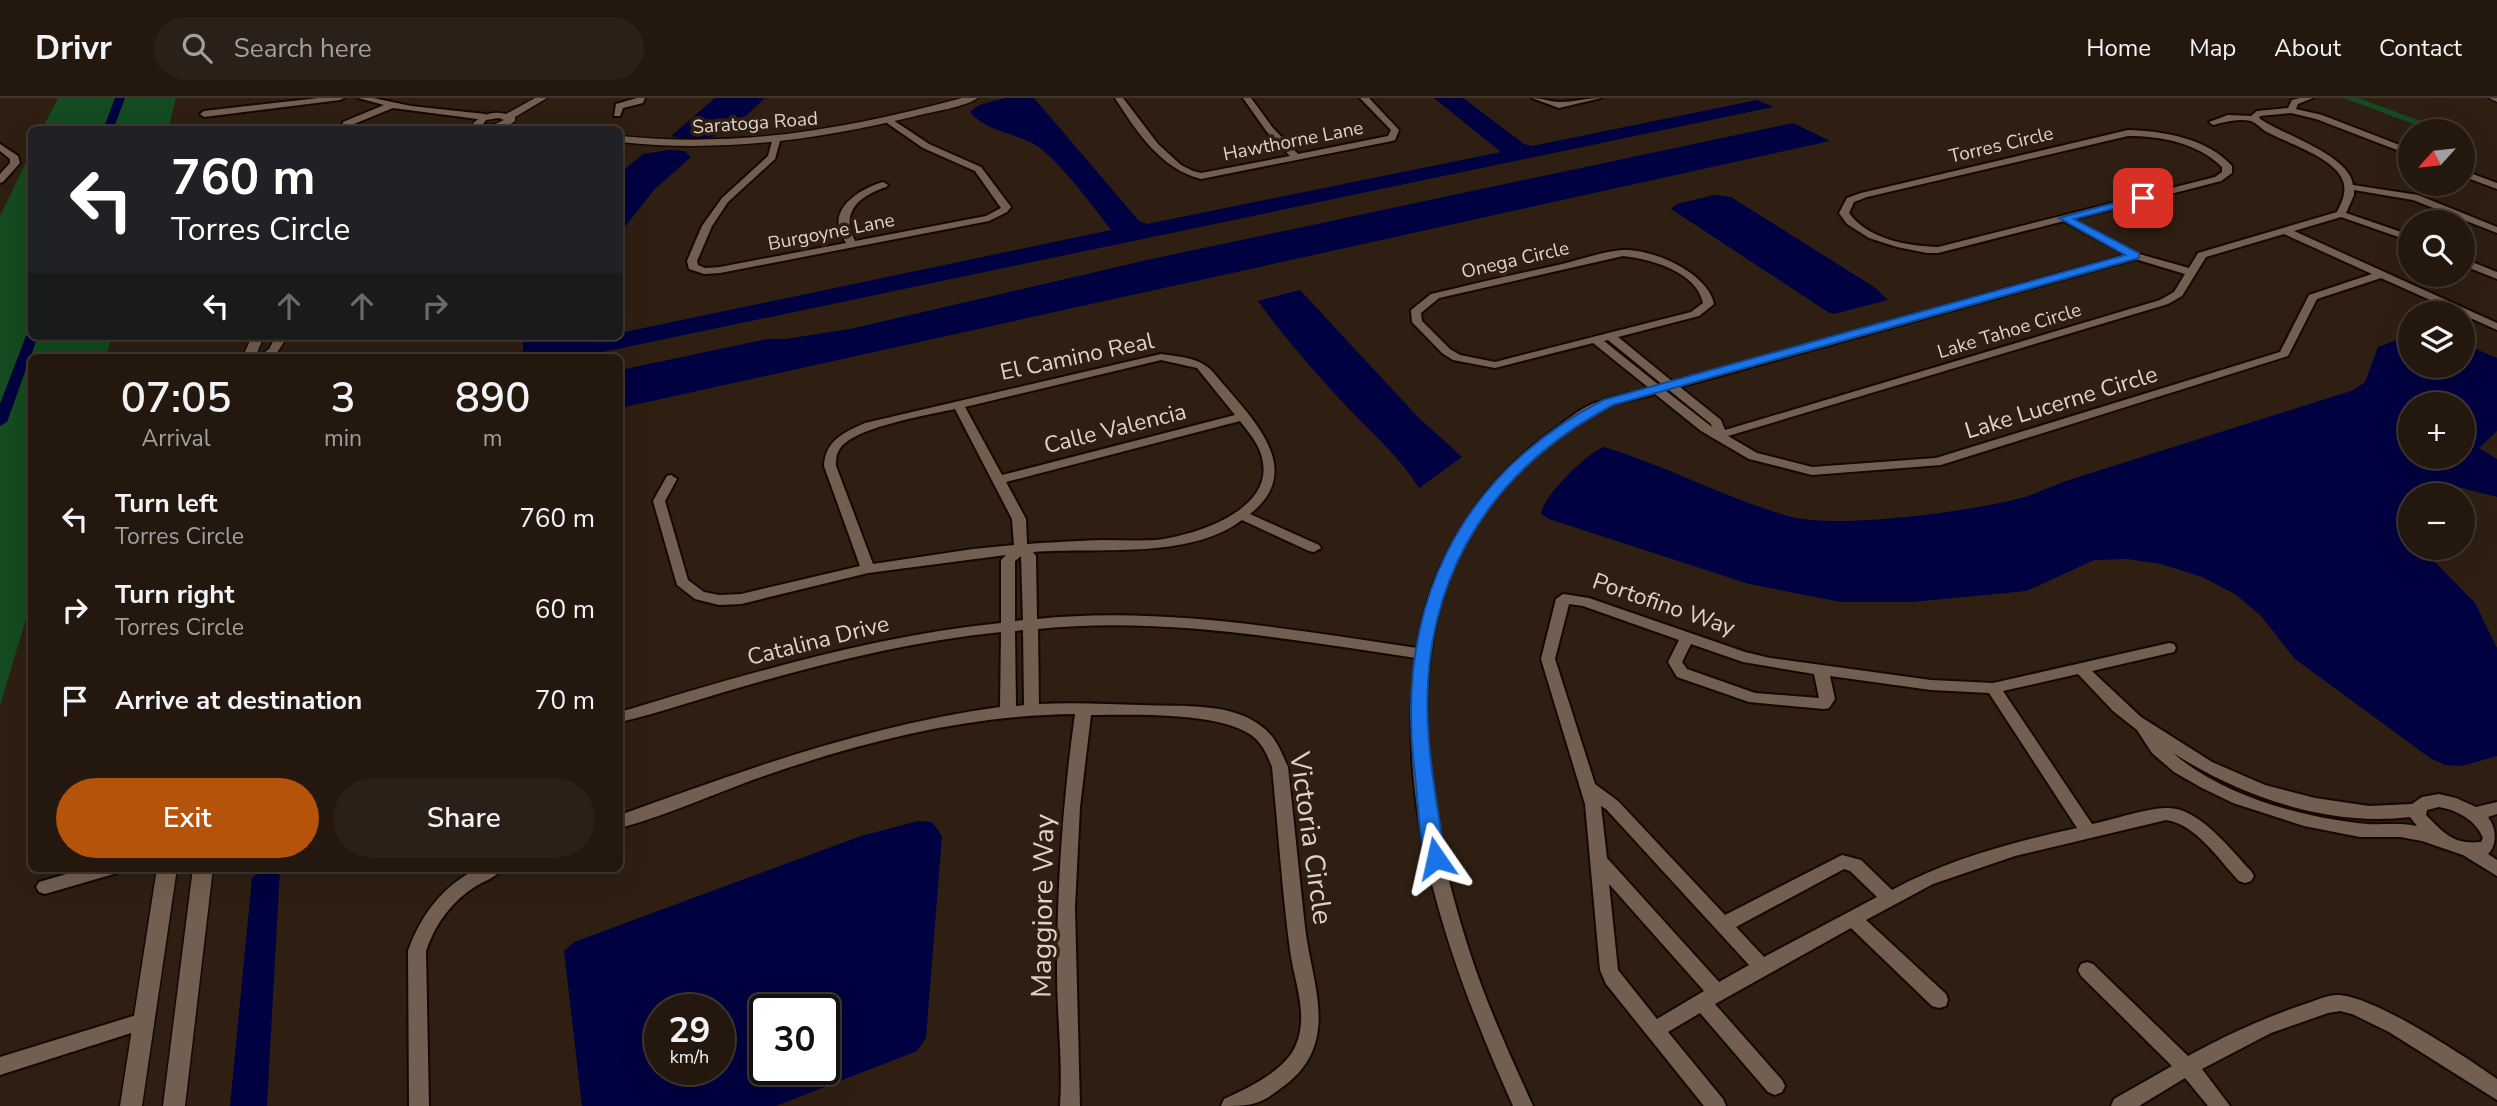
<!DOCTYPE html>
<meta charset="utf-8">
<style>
body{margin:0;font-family:"Nunito Sans",sans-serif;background:#2b2017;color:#f1f3f6;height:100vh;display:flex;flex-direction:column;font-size:26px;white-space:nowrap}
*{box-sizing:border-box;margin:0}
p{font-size:23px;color:#a39f9e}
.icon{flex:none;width:38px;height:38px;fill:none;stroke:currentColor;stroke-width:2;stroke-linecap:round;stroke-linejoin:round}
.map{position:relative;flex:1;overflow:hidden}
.side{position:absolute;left:28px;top:256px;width:595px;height:518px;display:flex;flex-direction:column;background:#23170e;border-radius:10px;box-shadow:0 7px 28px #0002,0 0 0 2px #40362e}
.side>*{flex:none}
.top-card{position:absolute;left:28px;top:28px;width:595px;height:214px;border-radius:10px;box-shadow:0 7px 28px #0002,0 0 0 2px #40362e;background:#202124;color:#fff;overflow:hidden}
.needle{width:46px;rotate:243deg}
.tools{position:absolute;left:2398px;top:21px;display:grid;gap:14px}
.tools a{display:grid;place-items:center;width:77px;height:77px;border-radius:50%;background:#23170e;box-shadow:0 7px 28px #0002,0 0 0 2px #40362e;font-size:35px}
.speed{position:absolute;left:644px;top:896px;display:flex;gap:14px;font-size:35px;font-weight:700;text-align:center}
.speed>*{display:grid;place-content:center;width:91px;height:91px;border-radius:50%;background:#23170e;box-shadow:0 7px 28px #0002,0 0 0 2px #40362e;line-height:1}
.speed small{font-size:18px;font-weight:400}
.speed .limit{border:4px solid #111;border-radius:10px;background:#fff;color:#111}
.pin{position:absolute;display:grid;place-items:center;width:60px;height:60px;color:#fff;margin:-30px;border-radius:14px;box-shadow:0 4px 10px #0006}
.me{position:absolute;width:77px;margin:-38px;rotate:349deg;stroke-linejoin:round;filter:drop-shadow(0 0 5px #0008)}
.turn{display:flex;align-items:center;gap:24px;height:147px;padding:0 28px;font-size:32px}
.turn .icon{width:91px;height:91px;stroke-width:2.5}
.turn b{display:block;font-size:49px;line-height:60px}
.lanes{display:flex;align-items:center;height:66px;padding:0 28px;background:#0003;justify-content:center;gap:35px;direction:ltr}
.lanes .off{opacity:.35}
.eta{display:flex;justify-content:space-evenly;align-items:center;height:119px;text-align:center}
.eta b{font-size:42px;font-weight:600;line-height:49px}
.cta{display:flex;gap:14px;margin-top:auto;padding:14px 28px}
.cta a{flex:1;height:80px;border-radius:42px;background:#b45309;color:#fff;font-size:28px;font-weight:600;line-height:80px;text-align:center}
.cta a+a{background:#2b2017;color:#f1f3f6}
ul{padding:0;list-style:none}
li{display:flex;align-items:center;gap:21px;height:91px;padding:0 28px}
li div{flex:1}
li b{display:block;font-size:26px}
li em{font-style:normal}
header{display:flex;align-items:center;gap:42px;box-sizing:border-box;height:98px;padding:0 35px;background:#23170e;border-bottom:2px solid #40362e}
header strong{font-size:33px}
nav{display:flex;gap:38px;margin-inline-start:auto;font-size:24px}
.search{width:490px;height:63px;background:#2b2017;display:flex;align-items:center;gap:18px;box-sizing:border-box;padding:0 24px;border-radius:38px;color:#a39f9e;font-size:26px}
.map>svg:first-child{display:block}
.green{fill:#144b20}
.water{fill:#000140;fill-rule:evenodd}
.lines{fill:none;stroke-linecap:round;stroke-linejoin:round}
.canal{fill:#000140;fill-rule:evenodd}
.minor-casing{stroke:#160801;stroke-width:4}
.tertiary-casing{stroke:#160801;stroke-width:3}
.minor{fill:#725f51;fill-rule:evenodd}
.tertiary{fill:#725f51;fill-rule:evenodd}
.route{fill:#1a73e8;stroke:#114b97;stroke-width:2}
.labels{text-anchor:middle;stroke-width:7;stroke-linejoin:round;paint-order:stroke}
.far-street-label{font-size:19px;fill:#ded3cb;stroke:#2f1f13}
.street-label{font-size:23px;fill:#ded3cb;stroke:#2f1f13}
.near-street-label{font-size:28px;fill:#ded3cb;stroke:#2f1f13}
</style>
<header>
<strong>Drivr</strong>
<div class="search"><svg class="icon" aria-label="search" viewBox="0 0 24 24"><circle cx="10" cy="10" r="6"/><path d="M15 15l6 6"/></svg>Search here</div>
<nav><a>Home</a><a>Map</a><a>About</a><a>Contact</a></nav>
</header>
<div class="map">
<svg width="2497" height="1008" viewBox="0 0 2497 1008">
<rect width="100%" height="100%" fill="#2f1f13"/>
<path class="green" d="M58 0H176L168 31H42Z
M2344 0H2358L2448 33H2432Z
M31 54 32 238H112L106 259H32L31 504 0 608V118Z"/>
<path class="water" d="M715 0H765C733 30 715 50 671 38Z
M1005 0H1034L1139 123 1147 126 1501 54 1434 0H1463L1524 46 1532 48 1757 2 1773 9 579 259H501L523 253V238H620V235L1111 132C1095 111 1059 62 1037 48 1015 34 988 35 970 14L979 7Z
M1793 25 1830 43 620 310V273L625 271 767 241H785L850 231 1147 162Z
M669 52 685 53 691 59 654 92 620 135V75L643 56Z
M1714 97 1731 99 1874 189 1888 202 1834 216 1828 214 1671 111 1677 106Z
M1300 192 1418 319 1462 359 1419 390C1401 361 1376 339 1352 314 1319 279 1286 242 1258 203Z
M2410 237V268H2462V245L2497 260V333L2479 350 2497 361V399L2447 386 2440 389 2437 397H2410V450H2426L2429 458 2475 505 2497 550V658L2462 668 2445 667 2430 660 2295 561 2261 518 2235 496 2202 479 2161 466 2127 461 2094 462 2027 493 1912 504H1841L1749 486 1549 421 1541 416C1542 399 1588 354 1604 349 1667 368 1725 400 1788 418 1836 432 1975 413 2025 399 2040 394 2054 387 2069 382L2354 292 2365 284 2378 249ZM2462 306V359H2410V306Z
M918 723 932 724 942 738 926 940 917 953 776 1008H582L564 853 574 844 861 738ZM660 912H719V971H660ZM765 912H824V971H765Z
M266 770 280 771 267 1008H230L252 780Z"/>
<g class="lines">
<path class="canal" d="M115 0H125L113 32H103Z
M32 234V238H38L7 324 0 328V306L26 238Z"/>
<defs>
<path id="minor" d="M319 0H344L340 2 204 19 200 16 204 13Z
M358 0H373L411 8 485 16 489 19 485 22 393 10 349 28H343V24L384 7Z
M637 0H645L643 5 623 10 620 18H614L616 6Z
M1115 0H1123L1158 46 1181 67 1193 73 1201 75 1290 58 1267 34 1243 0H1251L1273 30 1298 56 1388 38 1391 32 1360 0H1369L1399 32 1395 42 1392 43 1201 81C1161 71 1136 33 1115 0Z
M1532 0C1542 0 1551 4 1560 4 1574 4 1587 0 1601 0L1559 10Z
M2300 0H2313L2298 6 2296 11 2322 17 2410 51V57L2316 21 2291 15 2260 18 2259 20C2282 37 2349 56 2353 87L2418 97 2497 129V135L2413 102 2354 92V97L2346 115 2410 137V143L2341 119 2294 133 2497 225V232L2381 180 2317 201 2288 258 1941 367 1812 377 1749 361 1701 333 1655 296C1637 301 1616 304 1599 311 1568 325 1528 363 1505 388 1385 519 1425 729 1479 881 1495 925 1514 966 1533 1008H1513C1451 869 1394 714 1416 560 1292 542 1164 518 1038 531L1039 606C1074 604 1107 606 1142 607 1181 609 1235 603 1266 632 1277 642 1282 656 1288 669 1294 722 1299 776 1305 829 1311 884 1340 941 1289 984 1261 1006 1257 1008 1221 1008L1224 1001C1248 990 1285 973 1296 947 1309 916 1294 883 1290 852 1282 791 1278 730 1272 669 1268 659 1264 649 1256 641 1227 613 1131 617 1091 617L1080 709 1075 809 1080 1008H1060C1063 963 1057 919 1057 874 1057 787 1063 702 1075 616 969 617 865 643 764 678 718 694 666 718 620 730V717C744 672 868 627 1000 609L1001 534C912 543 824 565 738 590 699 601 659 615 620 624V614C744 577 871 538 1001 525V462L1006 457 868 475 741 506 719 507 695 501 677 487 653 403 667 378 671 377 677 381 665 403 688 482 704 494 719 497 741 496 860 468 824 368C825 343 844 334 865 325L1161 256C1180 259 1199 259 1213 274 1245 314 1310 369 1250 416L1319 447 1321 450 1314 454 1309 453 1242 422C1189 462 1097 449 1033 454L1036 458 1037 521C1164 508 1293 532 1417 550 1430 462 1480 385 1552 333 1564 324 1578 312 1592 306 1610 299 1630 296 1649 290L1593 245 1495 270 1453 262 1442 255 1412 224 1411 212 1431 196C1473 186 1516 176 1558 167 1579 162 1601 154 1622 152 1652 150 1708 175 1714 206L1699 218 1618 239 1673 284 2126 157 2064 123 1938 155H1927L1897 149 1869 140 1847 126 1839 115 1847 100 1861 95 2128 32C2163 33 2207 40 2232 68V75L2221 83 2073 121 2139 156 2189 170 2198 155 2337 114C2342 104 2347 94 2343 83 2335 59 2286 45 2265 33 2261 30 2256 25 2251 23 2239 20 2224 24 2213 27L2209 24 2228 17 2251 18 2257 13 2288 10 2292 2ZM2128 38C2161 38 2198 45 2222 69V74L2215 79 1938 149C1907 148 1868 141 1849 115L1854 104 1867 99ZM2284 136 2372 176 2309 197 2280 254 1936 360 1812 369 1757 355 1728 338 2168 206 2182 198 2206 159ZM1623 158C1651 161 1697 174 1703 205L1691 214 1495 264 1460 257 1450 251 1422 223 1421 215 1439 200ZM2135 161 2185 176 2174 194 2160 202 1725 332 1721 322 1680 289ZM1608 242 1663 287H1659L1604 243ZM1161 262 1197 270 1235 317 1002 377 965 309ZM1669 292 1711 326 1712 329 1666 293ZM955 311 1012 421 1014 447 973 451 873 466 836 368C836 362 836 357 839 352 852 329 929 317 955 311ZM1240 323C1250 336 1261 348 1263 365 1271 414 1192 438 1156 442 1138 443 1120 442 1102 442 1077 443 1052 444 1027 446L1026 421 1006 384ZM1021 458 1023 522 1015 523V463ZM1023 532 1024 607 1016 608 1015 533Z
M890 20 929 46 981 69 1011 109 1007 114 989 123 720 175 704 176 689 171 687 163 702 128 722 100 768 58 772 43 776 40 780 43 775 61 728 104 712 128 697 163 698 167 705 170 720 169 846 145C843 140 840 135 839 129 834 106 865 89 883 84L888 87 886 89C859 98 840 114 855 143L986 118 1001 110 975 73 923 50 887 25V21Z
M0 46 18 58 20 65 3 84 0 85V76L10 65V61L0 53Z
M2462 72 2497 85V91L2462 78Z
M2462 160 2497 174V181L2462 167Z
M1563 496 1589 500 1745 554 1770 560 1931 582 1993 585 2169 545 2174 546 2176 550 2174 554 2092 573 2141 619 2212 664 2265 687 2315 700 2369 708 2412 706 2422 699 2439 696 2456 700 2476 709 2497 704V716L2488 719C2497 731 2497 747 2488 756L2497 762V778L2463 757 2422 743 2400 739H2360L2304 728 2233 705 2202 690 2174 674 2152 655 2137 632 2113 613 2078 576 2003 593 2092 726C2113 722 2146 710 2166 710 2198 708 2231 752 2251 773L2254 778 2251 783 2245 785 2239 783C2219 762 2196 726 2166 722L2015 758 1933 786 1866 822 1946 896 1948 902 1946 908 1939 910 1932 908 1851 830 1715 906 1782 982 1785 988 1782 994 1775 997 1768 994 1700 915 1668 934 1723 1001 1726 1008H1704L1606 886 1600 872 1585 706 1541 561 1556 501ZM1569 506 1583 508 1679 542 1668 564 1677 579 1749 604 1824 611 1829 610 1835 601 1830 578 1931 592 1989 595 2077 730C2013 744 1949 761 1892 792L1861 762 1842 757 1725 817 1618 703 1595 686 1555 561ZM1691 546 1743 564 1814 576 1819 600 1755 595 1687 571 1682 564ZM2173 655C2240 698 2328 729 2410 719L2417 728C2397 724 2377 728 2357 725 2294 717 2222 697 2173 655ZM1601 708 1606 711 1749 867 1719 884 1607 760ZM2439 709C2457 712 2476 722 2483 740L2481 744C2453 747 2444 735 2426 717L2427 712ZM1844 771 1850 773 1877 799 1764 859 1736 829ZM1609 786 1704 893 1657 921 1618 872Z
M87 770H119L117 775 45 796 39 794 36 789 39 784Z
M478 770H502C498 779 484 783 476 788 451 804 435 826 426 853L429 1008H409L408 853C421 816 443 788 478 770Z
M2087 864 2093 866 2188 958C2228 936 2268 918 2311 904 2319 901 2328 897 2337 897 2373 897 2466 959 2497 981V1002L2389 934 2352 916 2340 913 2328 915 2271 935 2202 971 2230 1008H2208L2185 980 2139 1008H2111L2114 1001 2172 968 2081 878 2078 872 2081 866Z
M143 915 150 917 152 923 150 929 0 977V959Z"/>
<path id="tertiary" d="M535 0H547L515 19V23L509 27 556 32H482L471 28C480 17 492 12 506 16ZM499 20 504 22 493 27 483 26 486 22Z
M962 0H978C962 10 935 13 916 18 818 42 721 55 620 44V38C742 50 845 31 962 0Z
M2489 0H2497V4Z
M252 238H264L257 255 260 258 269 251 276 238H288L274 259H246L244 256Z
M157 770H177L142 1008H120Z
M193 770H213L185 1008H163Z"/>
</defs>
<use href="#minor" class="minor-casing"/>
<use href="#tertiary" class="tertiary-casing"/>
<use href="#minor" class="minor"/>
<use href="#tertiary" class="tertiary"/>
</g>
<path class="route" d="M2143 97 2147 98V102L2074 121 2139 155V160L1613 307C1481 377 1416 494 1429 644 1432 683 1440 722 1445 760L1442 766H1429C1418 745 1418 701 1415 677 1394 513 1455 379 1603 302L2125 157 2059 120Z"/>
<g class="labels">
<g class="far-street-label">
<text transform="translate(755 24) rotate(-4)" y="7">Saratoga Road</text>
<text transform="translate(1293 42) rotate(-11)" y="7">Hawthorne Lane</text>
<text transform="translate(2001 46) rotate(-13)" y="7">Torres Circle</text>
<text transform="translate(831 133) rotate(-11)" y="7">Burgoyne Lane</text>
<text transform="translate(1515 161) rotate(-13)" y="7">Onega Circle</text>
<text transform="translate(2009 232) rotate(-17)" y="7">Lake Tahoe Circle</text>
</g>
<g class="street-label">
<text transform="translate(1077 258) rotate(-12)" y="8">El Camino Real</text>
<text transform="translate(2061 304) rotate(-17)" y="8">Lake Lucerne Circle</text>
<text transform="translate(1115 330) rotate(-14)" y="8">Calle Valencia</text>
<text transform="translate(1664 506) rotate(19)" y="8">Portofino Way</text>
<text transform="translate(818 542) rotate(-14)" y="8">Catalina Drive</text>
</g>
<g class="near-street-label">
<text transform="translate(1312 740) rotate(82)" y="10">Victoria Circle</text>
<text transform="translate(1042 808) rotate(-89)" y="10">Maggiore Way</text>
</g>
</g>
</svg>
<div class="tools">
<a><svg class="needle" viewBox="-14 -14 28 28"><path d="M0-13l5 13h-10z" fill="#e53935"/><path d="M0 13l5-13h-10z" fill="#a39f9e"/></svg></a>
<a><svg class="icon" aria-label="search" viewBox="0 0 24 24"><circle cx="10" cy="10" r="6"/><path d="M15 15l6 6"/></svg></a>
<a><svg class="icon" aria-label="layers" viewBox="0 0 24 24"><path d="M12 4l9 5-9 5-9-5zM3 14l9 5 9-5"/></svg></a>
<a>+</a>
<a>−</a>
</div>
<div class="speed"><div>29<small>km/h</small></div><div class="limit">30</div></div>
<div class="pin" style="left:2143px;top:100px;background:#d93025"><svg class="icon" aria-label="arrive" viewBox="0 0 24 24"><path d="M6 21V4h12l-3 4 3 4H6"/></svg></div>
<svg class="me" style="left:1436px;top:760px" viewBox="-20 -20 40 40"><path d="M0-17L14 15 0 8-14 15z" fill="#1a73e8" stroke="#fff" stroke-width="4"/></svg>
<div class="top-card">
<div class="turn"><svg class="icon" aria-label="left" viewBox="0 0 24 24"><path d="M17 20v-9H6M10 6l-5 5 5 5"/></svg><div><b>760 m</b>Torres Circle</div></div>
<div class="lanes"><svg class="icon" aria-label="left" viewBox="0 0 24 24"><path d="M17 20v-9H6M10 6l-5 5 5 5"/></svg><svg class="icon off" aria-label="ahead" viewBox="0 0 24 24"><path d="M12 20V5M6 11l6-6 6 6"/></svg><svg class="icon off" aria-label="ahead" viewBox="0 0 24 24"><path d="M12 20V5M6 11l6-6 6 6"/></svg><svg class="icon off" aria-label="right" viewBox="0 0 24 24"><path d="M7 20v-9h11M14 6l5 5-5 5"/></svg></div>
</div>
<section class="side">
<div class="eta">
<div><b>07:05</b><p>Arrival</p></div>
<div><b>3</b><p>min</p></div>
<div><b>890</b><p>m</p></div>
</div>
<ul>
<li><svg class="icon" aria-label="left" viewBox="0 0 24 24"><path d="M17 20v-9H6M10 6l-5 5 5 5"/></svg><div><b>Turn left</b><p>Torres Circle</p></div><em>760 m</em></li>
<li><svg class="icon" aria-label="right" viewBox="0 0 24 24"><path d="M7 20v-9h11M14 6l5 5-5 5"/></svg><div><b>Turn right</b><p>Torres Circle</p></div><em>60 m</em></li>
<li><svg class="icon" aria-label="arrive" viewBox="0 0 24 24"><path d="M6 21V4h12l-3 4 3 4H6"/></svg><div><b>Arrive at destination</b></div><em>70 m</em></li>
</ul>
<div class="cta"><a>Exit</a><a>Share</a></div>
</section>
</div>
